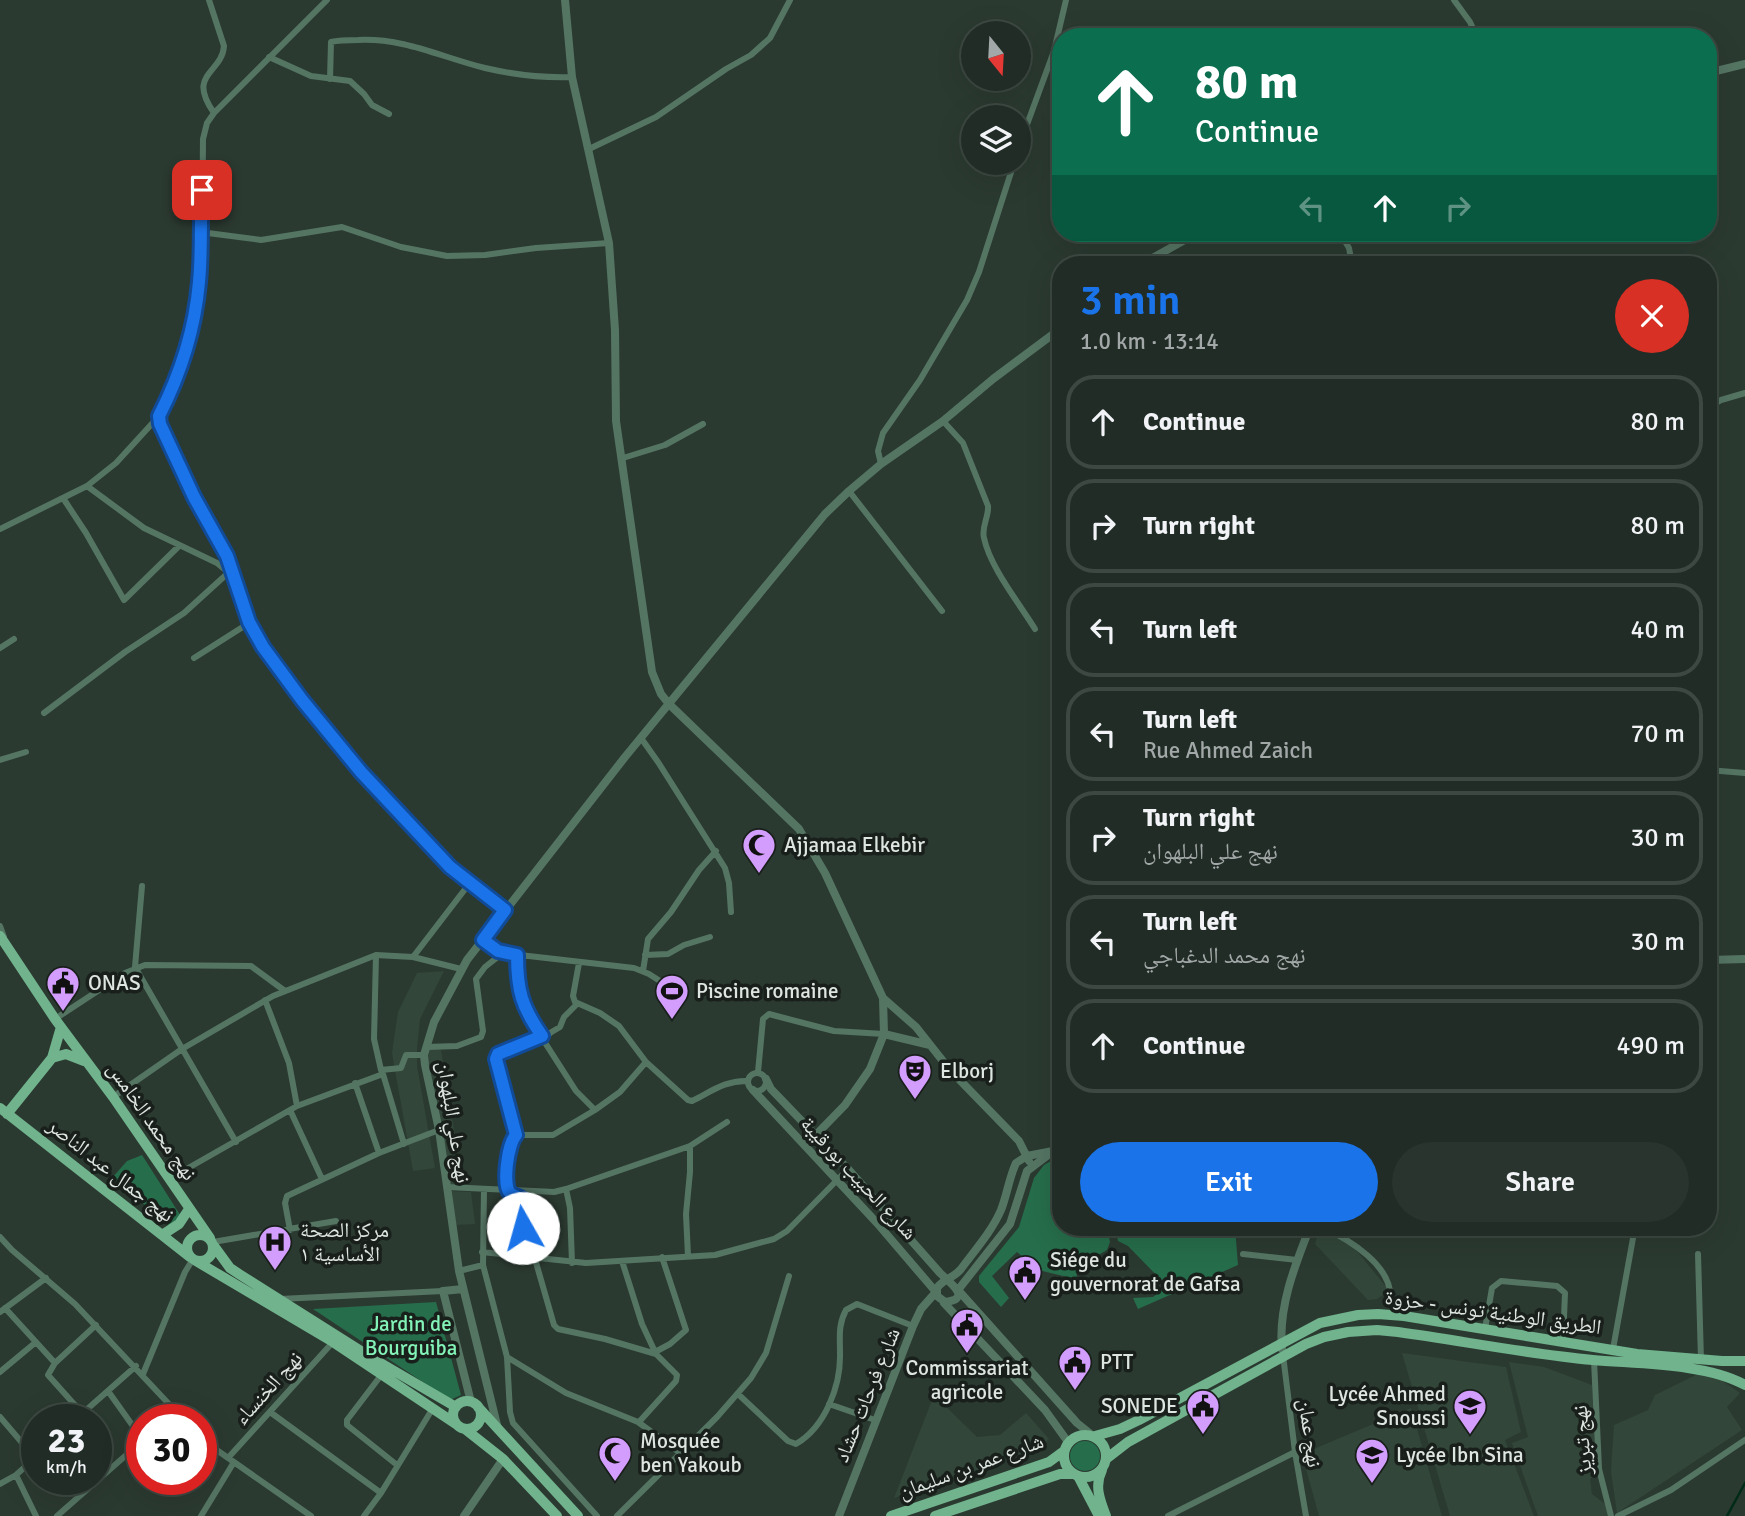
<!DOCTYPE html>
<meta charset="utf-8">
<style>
body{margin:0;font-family:Signika,"Noto Naskh Arabic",sans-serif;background:#28342d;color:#f1f3f6;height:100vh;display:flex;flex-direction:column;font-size:26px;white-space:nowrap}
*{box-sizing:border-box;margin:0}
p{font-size:23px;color:#a2a7a7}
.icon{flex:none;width:38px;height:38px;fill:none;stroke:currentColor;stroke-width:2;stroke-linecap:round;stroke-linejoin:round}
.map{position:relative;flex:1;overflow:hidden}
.details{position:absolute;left:1052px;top:256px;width:665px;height:980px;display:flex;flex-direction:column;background:#202c25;border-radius:28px;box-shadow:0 7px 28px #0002,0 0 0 2px #3d4842}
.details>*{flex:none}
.guide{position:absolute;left:1052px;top:28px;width:665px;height:214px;border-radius:28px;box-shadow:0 7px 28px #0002,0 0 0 2px #3d4842;background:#0b6e4f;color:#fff;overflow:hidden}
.needle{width:46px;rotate:162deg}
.fabs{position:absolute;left:961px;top:21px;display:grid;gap:14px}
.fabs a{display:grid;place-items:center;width:70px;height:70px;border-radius:50%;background:#202c25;box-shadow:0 7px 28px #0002,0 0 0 2px #3d4842;font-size:35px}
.speed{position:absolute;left:21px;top:1404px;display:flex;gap:14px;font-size:35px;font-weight:700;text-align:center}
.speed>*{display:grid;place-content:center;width:91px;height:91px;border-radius:50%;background:#202c25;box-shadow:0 7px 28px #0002,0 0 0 2px #3d4842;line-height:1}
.speed small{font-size:18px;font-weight:400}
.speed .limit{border:10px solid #d22;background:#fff;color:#111}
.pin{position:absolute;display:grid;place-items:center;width:60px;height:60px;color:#fff;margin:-30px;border-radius:14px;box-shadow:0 4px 10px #0006}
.me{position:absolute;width:77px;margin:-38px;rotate:353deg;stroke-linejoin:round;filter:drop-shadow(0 0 5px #0008)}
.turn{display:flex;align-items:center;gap:24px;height:147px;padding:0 28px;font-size:32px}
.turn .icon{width:91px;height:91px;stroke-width:2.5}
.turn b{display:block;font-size:49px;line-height:60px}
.lanes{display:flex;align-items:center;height:66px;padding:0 28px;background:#0003;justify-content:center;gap:35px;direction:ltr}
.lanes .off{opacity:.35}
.round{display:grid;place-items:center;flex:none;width:74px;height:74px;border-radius:37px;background:#28342d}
.head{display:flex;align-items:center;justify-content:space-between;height:119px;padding:0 28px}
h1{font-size:42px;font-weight:600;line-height:52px;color:#1a73e8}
.primary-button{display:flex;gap:14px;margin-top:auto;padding:14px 28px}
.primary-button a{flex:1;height:80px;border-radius:42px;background:#1a73e8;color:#fff;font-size:28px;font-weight:600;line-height:80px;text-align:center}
.primary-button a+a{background:#28342d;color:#f1f3f6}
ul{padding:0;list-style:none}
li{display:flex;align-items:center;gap:21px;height:94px;margin:0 14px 10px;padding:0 14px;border:4px solid #3d4842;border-radius:28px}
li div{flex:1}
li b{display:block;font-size:26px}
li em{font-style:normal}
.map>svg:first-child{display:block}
.built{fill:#324639}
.green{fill:#266d4b}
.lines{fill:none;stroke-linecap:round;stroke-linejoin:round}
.stream{stroke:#002b17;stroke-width:2.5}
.minor{stroke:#557563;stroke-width:6}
.tertiary{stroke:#557563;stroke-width:8}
.primary{stroke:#70b38d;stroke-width:10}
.route-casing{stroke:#114b97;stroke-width:18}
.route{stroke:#1a73e8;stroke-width:12}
.labels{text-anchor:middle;stroke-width:7;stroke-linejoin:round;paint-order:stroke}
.poi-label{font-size:21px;fill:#dee6e1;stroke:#191f1b;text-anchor:start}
.street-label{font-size:21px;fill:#dee6e1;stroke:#191f1b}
.park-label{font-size:21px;fill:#83f3b7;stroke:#191f1b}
</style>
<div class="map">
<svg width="1745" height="1516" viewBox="0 0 1745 1516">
<rect width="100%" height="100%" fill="#2b3a31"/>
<path class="built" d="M444 971 420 1019 417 1048V1066L435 1168 413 1171 392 1053 398 1012 417 973Z
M430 1046 441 1050 463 1184 448 1185 427 1068Z
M448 1191 471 1192 475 1224 456 1225Z
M1325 1230 1348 1240 1387 1288V1292L1377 1299 1368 1300 1315 1244 1319 1232Z
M1402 1353 1506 1367 1521 1432 1505 1440 1534 1516H1450Z
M1509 1362 1544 1367 1592 1385 1597 1475 1590 1479 1592 1494 1605 1504 1608 1516H1538L1512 1443 1528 1437Z
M1698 1374 1721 1380 1740 1393 1727 1407 1742 1430 1617 1513 1611 1471 1614 1425 1648 1410 1655 1395Z
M934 1395 977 1437 1000 1435 1026 1413 1049 1439 1040 1449 894 1498Z
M1411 1408 1442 1516H1319L1302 1454Z"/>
<path class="green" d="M142 1155 184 1221 176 1231 112 1178 127 1161Z
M1060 1156V1227H1107L1110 1242 1107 1250 1088 1261 1086 1270 1077 1273 1076 1279 1038 1270 1017 1252 992 1276 1009 1298 1001 1307 979 1282V1276L1019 1227 1034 1178 1044 1165Z
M1115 1227H1235L1238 1265 1138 1309 1133 1298 1153 1297 1167 1286 1128 1246 1118 1241Z
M436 1302 461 1395 450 1400 313 1309Z
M1070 1456a15 15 0 1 1 30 0a15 15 0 1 1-30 0Z"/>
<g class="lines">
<path class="stream" d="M1727 1516 1745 1483"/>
<path class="minor" d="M209 0 224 46C222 74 186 73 214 113
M327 0 214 113 207 123 203 139C202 234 205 330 159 416V420L194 497 227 556 249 623 263 647 302 700 361 772 450 867 505 910
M1454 0 1470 22 1477 37
M269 57 311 76 350 81 364 94 372 105 389 114
M330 79 331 42C339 40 349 40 358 40 406 38 440 57 485 68 511 74 545 78 572 77
M589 149 656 117 726 69 751 55 770 38 790 0
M1018 149 1054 51 1066 0
M200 232 261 240 342 227 401 247 447 256 485 255 536 248 609 243
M1340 233 1349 248 1352 264
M1708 408 1721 400 1745 393
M943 421 963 443 988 506C989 517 981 527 984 538 990 567 1019 603 1035 629
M623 458 665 445 703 424
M881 464 878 451 883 433 920 380 967 300 979 272 1014 163
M87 486 144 528 217 563 230 574
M849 491 942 611
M63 498 86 533 124 600 179 546
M0 529 87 486 116 463 159 416
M0 648 14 639
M194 658 249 623
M44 713 125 652 184 613 228 573
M641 738 658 762 725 868 729 883 731 912
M0 760 26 752
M1708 770 1745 773
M1708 879 1709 866
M142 886 135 967 236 1142
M0 926 4 937
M483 940 498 951 511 954 634 968 649 974 677 992
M376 955 374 1039 381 1070
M645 955 668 954 684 945 710 937
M413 957 469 884
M579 963 573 996 575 1002 600 1013 619 1026 646 1062 688 1100 692 1101C712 1091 726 1080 748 1081
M643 971 648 939 671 912 699 870 716 851
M265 1000 289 1063 297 1106
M55 1019 125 973 145 965 251 966 285 991
M544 1041 550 1033 560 1027 564 1017 577 1004
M427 1047 457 1046 481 1037 483 1031 476 979 485 967 504 952
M758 1072 763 1019 769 1014 834 1031 884 1034
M748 1082a9 9 0 1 1 18 0a9 9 0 1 1-18 0Z
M383 1074 404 1144
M355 1083 379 1153
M113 1097 182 1049 273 996 376 955 413 957 461 969
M290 1110 322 1179
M595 1110 620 1092 646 1062
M516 1135 496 1065V1056L542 1036
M169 1179 297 1106 383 1074 381 1070 401 1068 406 1055H424
M447 1187 554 1192 566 1189 690 1146 727 1122
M566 1189 570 1208 572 1263
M1322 1227C1348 1239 1394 1266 1390 1300
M290 1230 285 1203 287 1196 379 1153 439 1130
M0 1237 12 1250 75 1304 183 1419
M213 1242 336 1221
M482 1252 586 1263 715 1255 774 1239 787 1231 848 1169
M1243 1254 1297 1260
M1698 1254 1701 1360
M516 1255 526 1205 523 1199 508 1190C506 1174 504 1147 516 1135H553L595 1110 576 1091 526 1013 517 976V955
M688 1256 686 1214 690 1172V1146
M535 1259 554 1325 558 1329 605 1339 656 1354 677 1375 676 1381 639 1422
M622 1261 642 1324 656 1354
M483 1265 484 1189
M459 1271 483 1265 507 1357 510 1412 513 1423 597 1516
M280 1299 443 1291
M5 1308 55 1363 48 1375 82 1413
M0 1312 46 1278
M1485 1329 1492 1288 1501 1281 1557 1286 1565 1293 1563 1342
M1613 1349 1635 1227
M655 1352 670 1344 686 1330 662 1257
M1283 1355 1295 1452 1306 1516
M507 1357 566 1393 638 1422 679 1452
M1594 1360 1599 1469 1611 1516
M55 1363 96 1325
M0 1372 36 1342
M143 1374 185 1272 193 1259
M382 1374 347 1420V1425L397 1465
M738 1394 788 1441 796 1444C825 1427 841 1386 840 1353 840 1336 838 1325 846 1310L857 1304 913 1326
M829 1404 875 1420
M270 1412 381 1493 433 1408
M0 1417 35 1458
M76 1419 136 1366
M201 1439 311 1516
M228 1458 333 1342
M16 1475 36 1516
M0 1484 16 1475 37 1456
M57 1516 141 1442 140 1436 108 1391
M201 1516 234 1462
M364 1516 381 1493
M617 1516 717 1417 751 1378 766 1353 789 1276
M1168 1516 1295 1452
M1618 1516 1671 1490 1745 1440"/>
<path class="tertiary" d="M565 0 572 77 609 243 615 330 616 421 652 672 661 694 669 704 799 829 825 873 883 998 884 1034 870 1069 845 1105 805 1146
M1708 73 1745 64
M1142 264 1197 233
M1708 960 1745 959
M883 998 916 1027 950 1070 1019 1141 1029 1161
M884 1034 930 1045
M766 1079 771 1089 848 1169 940 1273C948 1281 974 1299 945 1302L937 1296V1288C943 1279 954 1278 961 1269 975 1250 992 1231 1001 1210 1007 1195 1009 1178 1016 1163L1027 1156 1053 1151
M753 1090 877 1223 936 1292 921 1309 913 1326 839 1516
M1060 1146 1027 1171 1010 1224 958 1290 1077 1423 1092 1435
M463 1289 443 1291 471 1402
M944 1303 1045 1410 1068 1442
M1282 1349C1278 1307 1295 1265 1310 1227
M498 1429 459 1271 439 1130 425 1065 424 1055 434 1022 467 960 625 757 825 514 849 491 881 464 943 421 993 379 1060 329
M464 1516 503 1459"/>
<path class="primary" d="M0 936 55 1019 113 1097 210 1238
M52 1058 66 1054 84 1061
M0 1108 190 1257
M7 1114 52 1058 61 1027
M187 1248a13 13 0 1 1 26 0a13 13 0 1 1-26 0Z
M162 1235 179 1224 189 1209
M214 1246 230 1268 239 1274 372 1358 456 1407
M196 1261 333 1342 456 1424
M453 1415a14 14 0 1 1 28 0a14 14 0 1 1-28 0Z
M478 1407 578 1516
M465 1429 503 1459 557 1516
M1064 1456a21 21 0 1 1 42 0a21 21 0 1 1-42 0Z
M1095 1436 1120 1429 1139 1420 1320 1323 1358 1315 1378 1314 1404 1316 1637 1354 1722 1361H1745
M1106 1459 1128 1442 1306 1344 1324 1337 1348 1332 1377 1330 1398 1332C1463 1341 1528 1354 1593 1360 1637 1364 1706 1363 1745 1385
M1102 1470C1094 1486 1100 1500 1106 1516
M1078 1476 1099 1516
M891 1516 1049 1462 1064 1451
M935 1516 1060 1474H1074"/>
</g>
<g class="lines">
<defs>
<path id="route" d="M202 190C200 220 202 252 199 282 195 328 180 375 159 416L160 424 194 497 227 556 249 622 263 647 302 700 361 772 450 867 505 910 483 940 498 951 517 955C517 991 522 1007 542 1036L498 1054 496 1059 516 1135C508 1143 502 1185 510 1193 516 1198 524 1196 526 1206 528 1213 524 1221 523 1228"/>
</defs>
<use href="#route" class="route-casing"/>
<use href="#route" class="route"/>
</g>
<defs>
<symbol id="mosque-pin" viewBox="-11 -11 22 30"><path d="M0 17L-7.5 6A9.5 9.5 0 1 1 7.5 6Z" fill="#d29dfd" stroke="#191f1b"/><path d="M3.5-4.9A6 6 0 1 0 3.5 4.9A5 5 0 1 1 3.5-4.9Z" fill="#111"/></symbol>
<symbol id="civic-pin" viewBox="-11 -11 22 30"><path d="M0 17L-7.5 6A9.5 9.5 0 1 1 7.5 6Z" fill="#d29dfd" stroke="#191f1b"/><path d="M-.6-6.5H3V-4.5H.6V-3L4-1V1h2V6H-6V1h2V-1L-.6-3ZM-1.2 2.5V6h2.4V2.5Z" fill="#111"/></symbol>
<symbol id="stadium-pin" viewBox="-11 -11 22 30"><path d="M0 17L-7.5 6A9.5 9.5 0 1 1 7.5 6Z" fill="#d29dfd" stroke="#191f1b"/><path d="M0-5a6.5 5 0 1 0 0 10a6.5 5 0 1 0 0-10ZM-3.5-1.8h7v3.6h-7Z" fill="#111"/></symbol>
<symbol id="theatre-pin" viewBox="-11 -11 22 30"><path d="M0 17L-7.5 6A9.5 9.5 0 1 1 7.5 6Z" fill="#d29dfd" stroke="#191f1b"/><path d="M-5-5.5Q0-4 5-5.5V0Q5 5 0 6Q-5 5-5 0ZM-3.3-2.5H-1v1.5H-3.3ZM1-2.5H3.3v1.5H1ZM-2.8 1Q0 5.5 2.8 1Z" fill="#111"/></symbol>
<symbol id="hospital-pin" viewBox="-11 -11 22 30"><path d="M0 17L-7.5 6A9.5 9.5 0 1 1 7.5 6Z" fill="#d29dfd" stroke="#191f1b"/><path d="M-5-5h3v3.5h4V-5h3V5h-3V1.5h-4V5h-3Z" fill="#111"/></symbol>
<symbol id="school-pin" viewBox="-11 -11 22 30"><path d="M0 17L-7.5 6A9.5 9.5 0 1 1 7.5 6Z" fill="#d29dfd" stroke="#191f1b"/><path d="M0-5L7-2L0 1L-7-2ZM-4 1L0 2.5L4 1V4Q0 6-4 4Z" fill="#111"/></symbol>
</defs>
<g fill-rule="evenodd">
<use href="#mosque-pin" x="740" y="826" width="38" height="52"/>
<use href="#civic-pin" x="44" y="964" width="38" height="52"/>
<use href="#stadium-pin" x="653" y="972" width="38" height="52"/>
<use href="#theatre-pin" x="896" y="1052" width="38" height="52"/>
<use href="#hospital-pin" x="256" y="1223" width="38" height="52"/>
<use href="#civic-pin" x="1006" y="1253" width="38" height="52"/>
<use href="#civic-pin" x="948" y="1306" width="38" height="52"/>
<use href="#civic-pin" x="1056" y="1343" width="38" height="52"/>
<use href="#civic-pin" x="1184" y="1387" width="38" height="52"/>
<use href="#school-pin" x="1451" y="1387" width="38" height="52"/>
<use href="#mosque-pin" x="596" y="1434" width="38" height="52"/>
<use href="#school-pin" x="1353" y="1436" width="38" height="52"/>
</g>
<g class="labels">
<g class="poi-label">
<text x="784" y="852">Ajjamaa Elkebir</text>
<text x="88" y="990">ONAS</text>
<text x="696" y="998">Piscine romaine</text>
<text x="940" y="1078">Elborj</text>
<text x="300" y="1237">مركز الصحة<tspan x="300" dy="24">الأساسية ١</tspan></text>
<text x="1050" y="1267">Siége du<tspan x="1050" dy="24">gouvernorat de Gafsa</tspan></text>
<text x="1100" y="1369">PTT</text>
<text x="967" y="1375" text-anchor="middle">Commissariat<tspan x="967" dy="24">agricole</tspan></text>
<text x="1446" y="1401" text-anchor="end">Lycée Ahmed<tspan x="1446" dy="24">Snoussi</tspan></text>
<text x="1178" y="1413" text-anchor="end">SONEDE</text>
<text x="640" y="1448">Mosquée<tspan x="640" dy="24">ben Yakoub</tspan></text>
<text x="1396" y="1462">Lycée Ibn Sina</text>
</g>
<g class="street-label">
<text transform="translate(152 1121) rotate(55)" y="7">نهج محمد الخامس</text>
<text transform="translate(454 1122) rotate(81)" y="7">نهج علي البلهوان</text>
<text transform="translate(111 1170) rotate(38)" y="7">نهج جمال عبد الناصر</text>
<text transform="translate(859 1178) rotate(47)" y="7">شارع الحبيب بورقيبة</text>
<text transform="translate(1493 1312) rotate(8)" y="7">الطريق الوطنية تونس - حزوة</text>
<text transform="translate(268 1388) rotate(-48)" y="7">نهج الخنساء</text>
<text transform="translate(867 1395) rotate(-68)" y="7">شارع فرحات حشاد</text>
<text transform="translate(1310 1433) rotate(82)" y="7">نهج عمان</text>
<text transform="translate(1582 1440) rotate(-94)" y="7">نهج تبريز</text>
<text transform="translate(971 1466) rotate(-20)" y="7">شارع عمر بن سليمان</text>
</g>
<g class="park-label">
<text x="411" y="1331">Jardin de<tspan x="411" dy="24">Bourguiba</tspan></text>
</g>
</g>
</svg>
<div class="fabs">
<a><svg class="needle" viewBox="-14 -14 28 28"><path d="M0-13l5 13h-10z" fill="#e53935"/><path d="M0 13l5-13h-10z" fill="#a2a7a7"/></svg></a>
<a><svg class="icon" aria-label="layers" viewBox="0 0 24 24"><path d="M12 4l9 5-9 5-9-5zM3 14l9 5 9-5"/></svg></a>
</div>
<div class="speed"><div>23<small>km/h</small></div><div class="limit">30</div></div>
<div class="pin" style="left:202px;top:190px;background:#d93025"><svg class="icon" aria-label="arrive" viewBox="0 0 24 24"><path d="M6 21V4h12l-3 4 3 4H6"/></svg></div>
<svg class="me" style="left:523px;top:1228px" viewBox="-20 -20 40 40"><circle r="19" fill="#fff"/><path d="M0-13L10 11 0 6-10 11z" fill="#1a73e8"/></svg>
<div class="guide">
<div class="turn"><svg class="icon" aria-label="ahead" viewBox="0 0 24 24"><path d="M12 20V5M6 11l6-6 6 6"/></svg><div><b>80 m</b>Continue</div></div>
<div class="lanes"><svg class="icon off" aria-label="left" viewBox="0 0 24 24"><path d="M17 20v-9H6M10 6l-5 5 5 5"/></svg><svg class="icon" aria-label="ahead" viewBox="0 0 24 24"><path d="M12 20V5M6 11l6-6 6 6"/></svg><svg class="icon off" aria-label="right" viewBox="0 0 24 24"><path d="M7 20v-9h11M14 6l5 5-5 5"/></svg></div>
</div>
<section class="details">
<div class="head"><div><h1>3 min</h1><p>1.0 km · 13:14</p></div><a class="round" style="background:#d93025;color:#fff"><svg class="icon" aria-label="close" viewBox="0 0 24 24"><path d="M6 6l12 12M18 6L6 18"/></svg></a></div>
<ul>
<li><svg class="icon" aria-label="ahead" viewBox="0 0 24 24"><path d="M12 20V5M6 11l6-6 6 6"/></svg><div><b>Continue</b></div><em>80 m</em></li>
<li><svg class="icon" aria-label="right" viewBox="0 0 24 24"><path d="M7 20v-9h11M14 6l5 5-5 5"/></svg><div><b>Turn right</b></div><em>80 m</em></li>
<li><svg class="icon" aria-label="left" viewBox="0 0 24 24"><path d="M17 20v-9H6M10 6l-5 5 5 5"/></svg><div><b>Turn left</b></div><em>40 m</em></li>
<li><svg class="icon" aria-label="left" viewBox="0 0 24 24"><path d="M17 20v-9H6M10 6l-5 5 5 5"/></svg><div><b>Turn left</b><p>Rue Ahmed Zaich</p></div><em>70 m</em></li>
<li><svg class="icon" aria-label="right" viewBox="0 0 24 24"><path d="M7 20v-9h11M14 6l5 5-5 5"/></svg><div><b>Turn right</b><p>نهج علي البلهوان</p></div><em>30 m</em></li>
<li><svg class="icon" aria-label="left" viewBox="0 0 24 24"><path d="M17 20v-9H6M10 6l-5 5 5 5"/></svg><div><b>Turn left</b><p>نهج محمد الدغباجي</p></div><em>30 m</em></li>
<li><svg class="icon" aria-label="ahead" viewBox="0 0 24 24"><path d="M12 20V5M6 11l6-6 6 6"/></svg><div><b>Continue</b></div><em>490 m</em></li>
</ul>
<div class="primary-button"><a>Exit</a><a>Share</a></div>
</section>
</div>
